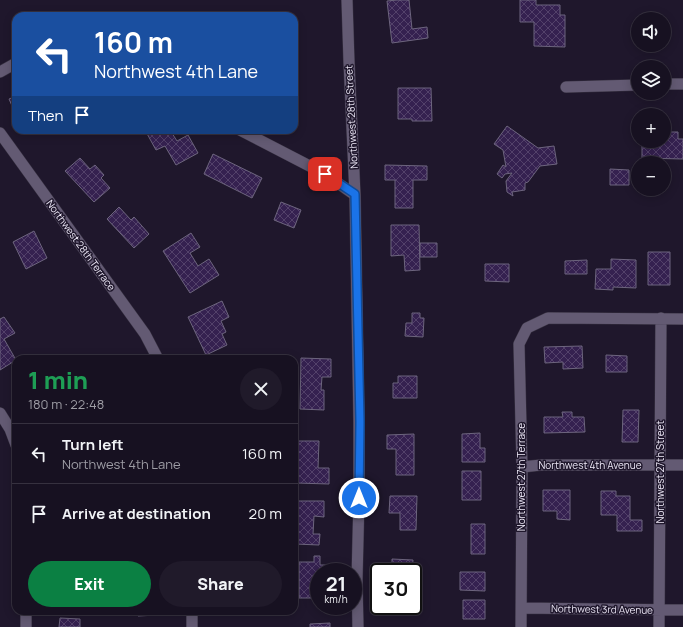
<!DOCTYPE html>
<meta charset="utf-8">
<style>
body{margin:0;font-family:Manrope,sans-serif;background:#201a2a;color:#f1f3f6;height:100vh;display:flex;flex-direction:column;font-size:15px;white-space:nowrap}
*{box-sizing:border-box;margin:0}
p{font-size:13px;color:#9e9da5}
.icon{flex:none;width:22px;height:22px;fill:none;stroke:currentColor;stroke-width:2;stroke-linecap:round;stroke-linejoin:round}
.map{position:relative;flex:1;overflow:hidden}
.details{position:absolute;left:12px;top:355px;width:286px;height:260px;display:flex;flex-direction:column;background:#171121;border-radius:12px;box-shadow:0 2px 10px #0003,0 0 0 1px #36313f}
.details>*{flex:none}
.banner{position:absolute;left:12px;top:12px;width:286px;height:122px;border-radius:12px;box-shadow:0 2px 10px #0003,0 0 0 1px #36313f;background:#1a4fa0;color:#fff;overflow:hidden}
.fabs{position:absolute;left:631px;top:12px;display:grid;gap:8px}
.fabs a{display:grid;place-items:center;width:40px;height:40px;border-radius:50%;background:#171121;box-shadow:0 2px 10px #0003,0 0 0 1px #36313f;font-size:20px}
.speed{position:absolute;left:310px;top:563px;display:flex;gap:8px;font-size:20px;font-weight:700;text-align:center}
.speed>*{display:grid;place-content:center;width:52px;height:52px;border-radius:50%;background:#171121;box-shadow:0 2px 10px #0003,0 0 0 1px #36313f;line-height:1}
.speed small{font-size:10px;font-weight:400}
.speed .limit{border:2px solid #111;border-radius:6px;background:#fff;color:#111}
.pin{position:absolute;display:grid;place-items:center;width:34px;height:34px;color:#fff;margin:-17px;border-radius:8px;box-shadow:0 2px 6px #0006}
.me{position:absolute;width:44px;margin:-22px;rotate:0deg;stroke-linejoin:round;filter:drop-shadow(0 0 3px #0008)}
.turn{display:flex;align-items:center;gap:14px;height:84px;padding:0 16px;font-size:18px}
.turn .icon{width:52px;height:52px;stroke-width:2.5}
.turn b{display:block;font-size:28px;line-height:34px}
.then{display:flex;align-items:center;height:38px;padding:0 16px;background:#0003;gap:8px;font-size:15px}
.round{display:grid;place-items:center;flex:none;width:42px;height:42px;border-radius:21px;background:#201a2a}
.head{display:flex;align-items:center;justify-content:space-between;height:68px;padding:0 16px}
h1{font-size:24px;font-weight:800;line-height:30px;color:#1e9e55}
.button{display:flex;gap:8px;margin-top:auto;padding:8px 16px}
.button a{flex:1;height:46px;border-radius:24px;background:#0b8043;color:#fff;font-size:16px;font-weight:800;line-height:46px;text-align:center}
.button a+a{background:#201a2a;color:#f1f3f6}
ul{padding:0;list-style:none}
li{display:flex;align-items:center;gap:12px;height:60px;padding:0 16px;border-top:1px solid #36313f}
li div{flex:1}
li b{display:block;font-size:15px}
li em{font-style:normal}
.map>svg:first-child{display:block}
.building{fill:url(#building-cross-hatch);stroke:#6d657e}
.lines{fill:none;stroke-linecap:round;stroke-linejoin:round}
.minor-casing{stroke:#373141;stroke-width:12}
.minor{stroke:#635a73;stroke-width:11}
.route-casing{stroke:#114b97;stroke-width:10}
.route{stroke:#1a73e8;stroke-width:7}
.labels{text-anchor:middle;stroke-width:3;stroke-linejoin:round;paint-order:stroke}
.street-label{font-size:10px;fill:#ede8f7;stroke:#1f172c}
</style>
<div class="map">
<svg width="683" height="627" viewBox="0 0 683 627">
<defs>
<pattern id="building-cross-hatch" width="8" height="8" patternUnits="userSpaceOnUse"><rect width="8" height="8" fill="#352150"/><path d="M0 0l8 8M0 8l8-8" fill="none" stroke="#53416a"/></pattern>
</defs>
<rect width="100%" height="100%" fill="#1f172c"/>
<path class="building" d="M397 0H409L412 29 427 27 428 38 392 43 387 1Z
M520 0H536V5H560V15H565V47L534 46V22H520Z
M398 88H431L432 121H412V119H398Z
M16 96V115L9 99Z
M507 126 538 148 554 146 557 164 540 166 528 182 525 183V190L512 192 513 196 507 192 506 181 512 173 505 174 502 178 497 174 503 165 506 167 503 150 494 144Z
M145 130H170L177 141 188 135 198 153 176 165 165 146 156 150Z
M664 132H678V139H683V159L642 158V141H664Z
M213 154 262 178 252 198 204 174Z
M80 158 90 169 95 165 104 175 101 178 110 188 94 202 65 171Z
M385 165 427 166V180H413V208H395V180H385Z
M610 169 629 170V185H610Z
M281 202 301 210 294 228 274 220Z
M119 207 131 220 134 217 149 234 134 248 107 219Z
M391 225H419L420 270 405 271 404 255 391 256Z
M34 231 47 258 26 269 13 242Z
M191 233 200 247 190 253 198 266 209 259 219 275 190 293 163 251Z
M420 243H437V257H420Z
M648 252H670V285H648Z
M611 259 636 260V288L613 287V290L595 289 596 269H611Z
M587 260V274H565V261Z
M485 264H509V282L485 281Z
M222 301 229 317 221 321 226 332 222 334 227 345 206 355 188 317Z
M412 313H420V318H424L423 337 405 336 406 323H412Z
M4 317 15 333 4 339 16 360 0 370V319Z
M582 346 583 368 563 369V362L545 363 544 347Z
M606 355 627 356V372H606Z
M100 356 120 357V359H100Z
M301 358 331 359V377H322L321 390H324V410L300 409Z
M398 376H417V398H393V383H398Z
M623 410H639L638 442H622Z
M562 412H572V417H584L585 432 544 433V417H563Z
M480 433V448H485V462H462V434Z
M414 434V475H396V449H387V435Z
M297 441H319L318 468H329V484L296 483Z
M462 471H481V500H462Z
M543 490H570V520L557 519V511H543Z
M601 491H616V496H630V520H642V531H617V515H601Z
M390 496H417L416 530H400V513H389Z
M296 501H324V517L314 516 313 534H320L319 545 295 544Z
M471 524H485V554H471Z
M314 556H320V565H327V572H319V598H299V562H314Z
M392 559 413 560 412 572H392Z
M460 572H485V591L460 590Z
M413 584H420V596H414L413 610H391V606H413Z
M463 600H485V619H463Z
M64 611H81V615H64Z
M138 611H157V615L138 616Z
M60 618 80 619V627H59Z
M330 623V627H310V624Z"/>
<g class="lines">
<defs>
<path id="minor" d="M347 0 349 62 355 195 359 422V498L357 580 358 627
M0 72 16 63
M664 84H683
M566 87 638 85
M240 130 325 174 355 195
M0 133 145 334 158 359
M0 413 10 429 16 445
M522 467 541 465H683
M522 608 683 610
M192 611V627
M26 627V611
M521 627 522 467 519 344 527 328 548 318 683 319
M659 627 661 318"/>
</defs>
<use href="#minor" class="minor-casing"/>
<use href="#minor" class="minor"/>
</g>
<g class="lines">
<defs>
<path id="route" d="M325 174 355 194 360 422 359 498"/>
</defs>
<use href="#route" class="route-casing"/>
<use href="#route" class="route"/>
</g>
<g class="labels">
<g class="street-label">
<text transform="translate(351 117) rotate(-93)" y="4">Northwest 28th Street</text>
<text transform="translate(81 245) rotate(54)" y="4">Northwest 28th Terrace</text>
<text x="590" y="469">Northwest 4th Avenue</text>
<text transform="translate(660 472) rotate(-90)" y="4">Northwest 27th Street</text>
<text transform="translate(521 477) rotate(-90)" y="4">Northwest 27th Terrace</text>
<text transform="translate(602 609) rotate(1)" y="4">Northwest 3rd Avenue</text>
</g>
</g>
</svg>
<div class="fabs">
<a><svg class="icon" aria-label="sound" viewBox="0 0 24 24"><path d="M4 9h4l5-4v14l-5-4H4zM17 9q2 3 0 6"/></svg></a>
<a><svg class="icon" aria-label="layers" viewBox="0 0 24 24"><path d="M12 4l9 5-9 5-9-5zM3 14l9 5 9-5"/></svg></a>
<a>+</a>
<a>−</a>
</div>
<div class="speed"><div>21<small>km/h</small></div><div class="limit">30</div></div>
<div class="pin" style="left:325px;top:174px;background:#d93025"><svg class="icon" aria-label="arrive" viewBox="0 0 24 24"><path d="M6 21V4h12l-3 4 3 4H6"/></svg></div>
<svg class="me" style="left:359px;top:498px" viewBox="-20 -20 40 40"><circle r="17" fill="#1a73e8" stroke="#fff" stroke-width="3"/><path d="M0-11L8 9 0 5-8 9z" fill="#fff"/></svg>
<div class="banner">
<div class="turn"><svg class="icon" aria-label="left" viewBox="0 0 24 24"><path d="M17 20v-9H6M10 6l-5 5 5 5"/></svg><div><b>160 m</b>Northwest 4th Lane</div></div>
<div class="then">Then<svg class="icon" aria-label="arrive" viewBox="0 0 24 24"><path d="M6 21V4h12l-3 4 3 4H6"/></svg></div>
</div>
<section class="details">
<div class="head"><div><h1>1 min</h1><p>180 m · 22:48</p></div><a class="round"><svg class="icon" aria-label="close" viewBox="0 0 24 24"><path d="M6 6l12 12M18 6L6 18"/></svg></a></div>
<ul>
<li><svg class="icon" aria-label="left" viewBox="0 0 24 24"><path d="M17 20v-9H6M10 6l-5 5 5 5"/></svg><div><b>Turn left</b><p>Northwest 4th Lane</p></div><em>160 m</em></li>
<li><svg class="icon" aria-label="arrive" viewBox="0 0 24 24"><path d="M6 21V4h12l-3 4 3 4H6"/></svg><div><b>Arrive at destination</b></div><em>20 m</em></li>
</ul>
<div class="button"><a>Exit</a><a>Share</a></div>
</section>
</div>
